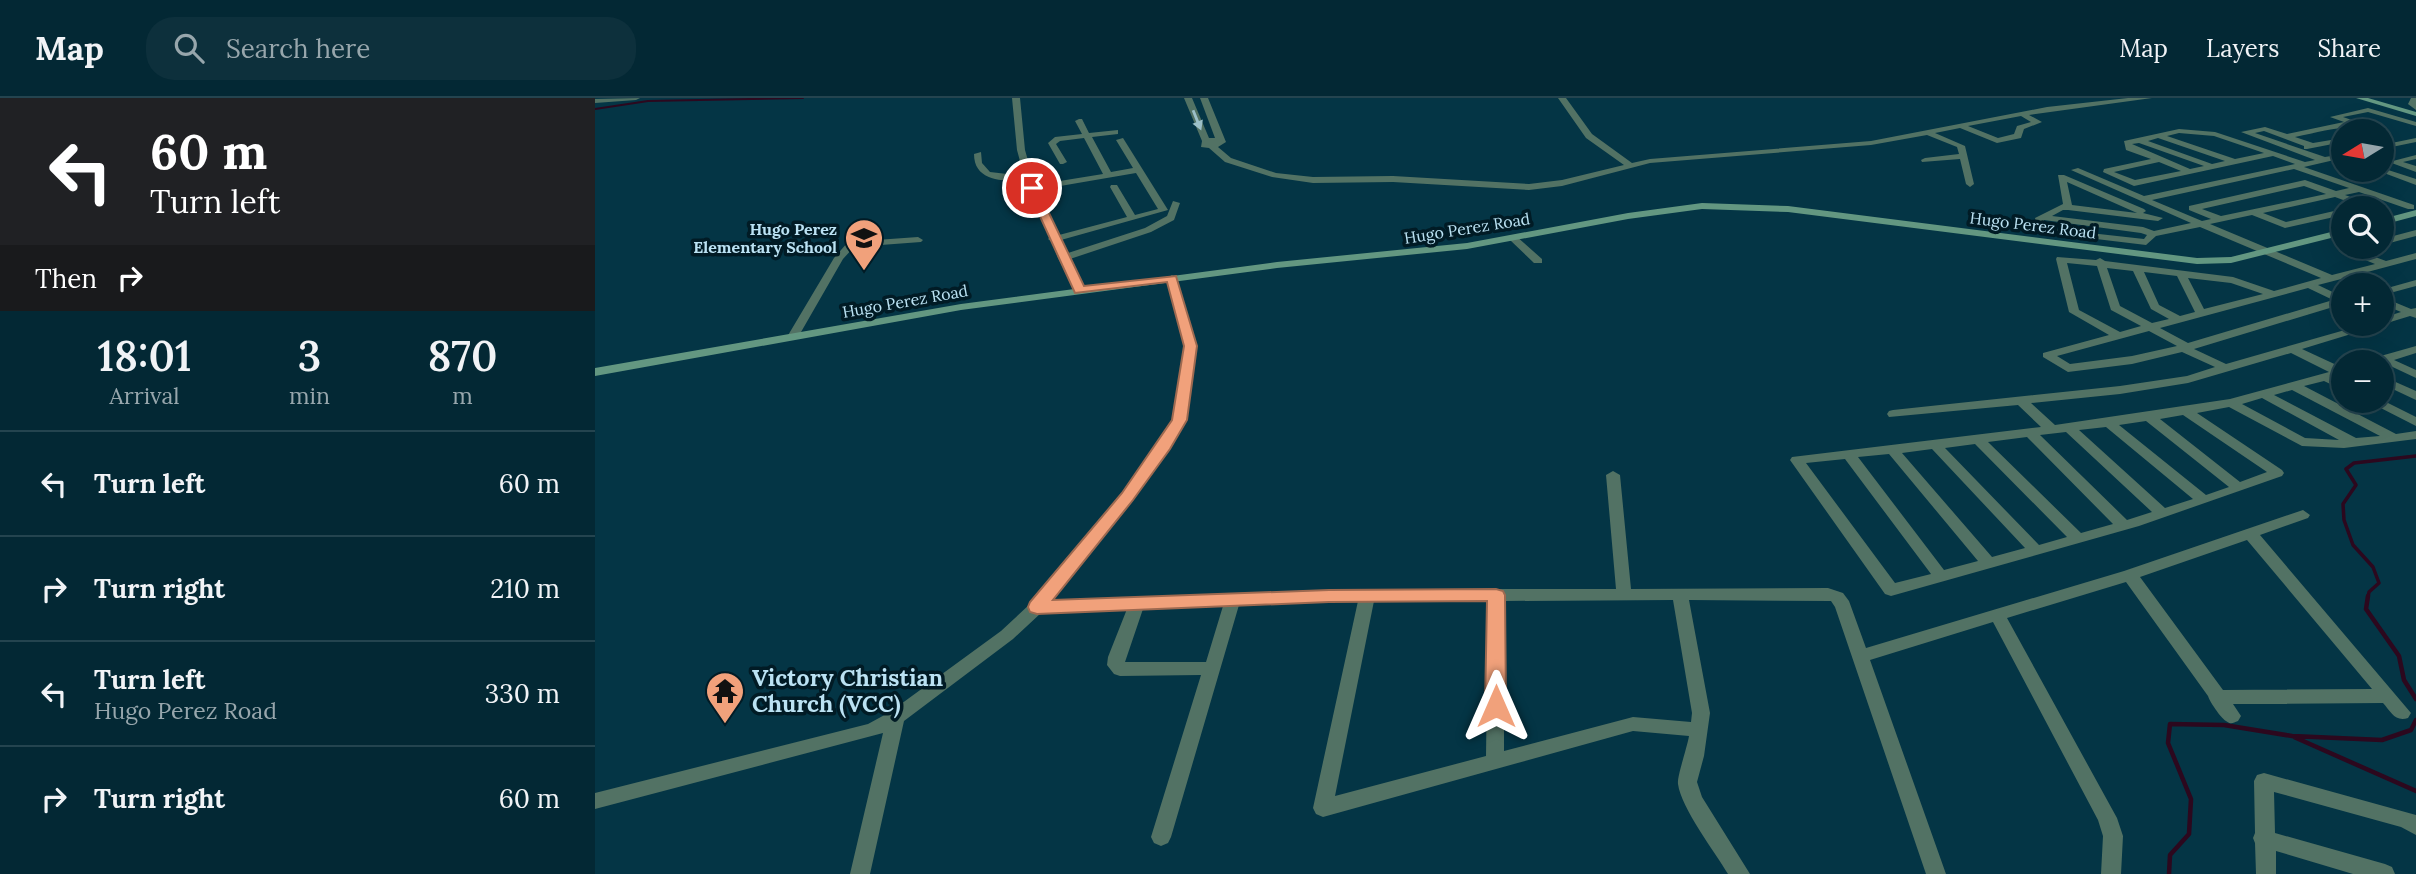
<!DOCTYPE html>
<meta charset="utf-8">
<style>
body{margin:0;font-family:Lora,serif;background:#0d303c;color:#f1f3f6;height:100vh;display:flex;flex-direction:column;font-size:26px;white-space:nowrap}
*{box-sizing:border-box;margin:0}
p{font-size:23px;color:#97a6ac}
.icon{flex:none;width:38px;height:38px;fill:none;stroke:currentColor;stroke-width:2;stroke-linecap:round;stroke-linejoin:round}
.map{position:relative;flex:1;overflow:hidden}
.side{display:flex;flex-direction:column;background:#032834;width:595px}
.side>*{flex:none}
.top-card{background:#202124;color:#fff;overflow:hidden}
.needle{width:46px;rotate:259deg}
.buttons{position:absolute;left:1736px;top:21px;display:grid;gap:14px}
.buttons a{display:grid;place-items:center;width:63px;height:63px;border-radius:50%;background:#032834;box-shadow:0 7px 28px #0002,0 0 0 2px #24444f;font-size:35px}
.pin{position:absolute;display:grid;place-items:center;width:60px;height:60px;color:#fff;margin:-30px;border:4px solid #fff;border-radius:50%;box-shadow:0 2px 7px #0007}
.me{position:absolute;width:77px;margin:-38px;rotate:0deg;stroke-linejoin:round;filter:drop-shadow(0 0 5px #0008)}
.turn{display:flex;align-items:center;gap:24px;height:147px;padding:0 35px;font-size:32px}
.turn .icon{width:91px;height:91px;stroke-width:2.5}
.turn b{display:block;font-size:49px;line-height:60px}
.then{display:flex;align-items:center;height:66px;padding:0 35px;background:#0003;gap:14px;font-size:26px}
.eta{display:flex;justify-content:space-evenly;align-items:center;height:119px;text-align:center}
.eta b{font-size:42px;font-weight:600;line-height:49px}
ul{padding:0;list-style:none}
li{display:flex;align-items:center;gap:21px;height:105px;padding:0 35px;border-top:2px solid #24444f}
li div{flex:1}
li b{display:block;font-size:26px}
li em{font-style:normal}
header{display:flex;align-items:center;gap:42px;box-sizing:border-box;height:98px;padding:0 35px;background:#032834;border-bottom:2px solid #24444f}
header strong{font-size:33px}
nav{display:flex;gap:38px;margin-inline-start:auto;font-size:24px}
.search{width:490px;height:63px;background:#0d303c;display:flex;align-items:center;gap:18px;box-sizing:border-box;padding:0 24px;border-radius:28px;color:#97a6ac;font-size:26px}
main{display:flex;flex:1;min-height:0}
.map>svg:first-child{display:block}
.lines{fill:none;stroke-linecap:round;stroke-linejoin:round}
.stream-far2{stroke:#2c081e;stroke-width:2}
.stream-far1{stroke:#2c081e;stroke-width:3.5}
.stream{stroke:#2c081e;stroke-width:4.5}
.street{fill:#527264;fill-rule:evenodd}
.secondary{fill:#639781;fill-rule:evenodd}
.oneway{fill:#9cc0c8}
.route{fill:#f1a17b;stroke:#9d6950;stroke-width:2}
.labels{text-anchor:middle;stroke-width:7;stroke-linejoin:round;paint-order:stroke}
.far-street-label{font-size:16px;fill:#bbe2f3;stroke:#011b25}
.far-poi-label{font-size:16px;font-weight:bold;fill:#bbe2f3;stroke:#011b25;text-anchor:end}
.near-poi-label{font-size:23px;font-weight:bold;fill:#bbe2f3;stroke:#011b25;text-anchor:start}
</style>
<header>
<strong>Map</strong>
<div class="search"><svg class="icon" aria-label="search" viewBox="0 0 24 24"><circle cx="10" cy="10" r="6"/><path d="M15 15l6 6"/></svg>Search here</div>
<nav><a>Map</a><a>Layers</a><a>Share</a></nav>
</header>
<main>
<section class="side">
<div class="top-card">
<div class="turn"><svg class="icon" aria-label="left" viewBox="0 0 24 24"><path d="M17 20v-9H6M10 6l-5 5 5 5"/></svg><div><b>60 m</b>Turn left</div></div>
<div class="then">Then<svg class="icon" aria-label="right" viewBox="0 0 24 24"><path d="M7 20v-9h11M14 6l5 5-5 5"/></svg></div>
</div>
<div class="eta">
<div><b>18:01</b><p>Arrival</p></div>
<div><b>3</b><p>min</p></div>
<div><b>870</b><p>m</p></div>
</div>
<ul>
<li><svg class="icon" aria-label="left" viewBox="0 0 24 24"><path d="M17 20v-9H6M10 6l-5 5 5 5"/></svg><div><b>Turn left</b></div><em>60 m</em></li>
<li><svg class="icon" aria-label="right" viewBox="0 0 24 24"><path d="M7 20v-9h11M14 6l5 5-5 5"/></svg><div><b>Turn right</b></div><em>210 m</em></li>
<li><svg class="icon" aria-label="left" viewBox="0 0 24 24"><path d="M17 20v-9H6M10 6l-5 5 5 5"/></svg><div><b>Turn left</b><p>Hugo Perez Road</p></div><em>330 m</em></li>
<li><svg class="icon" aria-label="right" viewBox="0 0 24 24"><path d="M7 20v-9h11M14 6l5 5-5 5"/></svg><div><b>Turn right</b></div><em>60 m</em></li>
</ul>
</section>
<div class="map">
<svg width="1821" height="776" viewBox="0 0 1821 776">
<rect width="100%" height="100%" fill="#043545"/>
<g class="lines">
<path class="stream-far2" d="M0 11 53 3 208 0"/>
<path class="stream-far1" d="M1773 499 1774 494 1784 485 1778 469 1758 447 1749 422 1748 406 1761 387 1751 371 1759 365 1821 358"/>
<path class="stream" d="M1773 498 1771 511 1804 558 1809 582 1821 601
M1699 639 1821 693
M1574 776 1575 757 1594 736 1596 701 1573 645 1575 626 1629 627 1697 638 1787 642 1816 632 1821 622"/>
<path class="street" d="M45 0 41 2 0 5V1Z
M417 0H425L430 52 440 87 508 76 489 40 465 43 461 46 472 64 468 66H465L453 45 460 39 487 36 480 23 484 21H487L494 35 523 32V36L497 39 516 74 538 70 521 42 528 40 573 112 466 142 473 155 550 130 572 118 578 103 585 105 579 122 556 134 475 161 490 192 489 194H481L480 192 463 160 457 144 453 141 455 139 431 83C409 83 379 84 379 56L386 54 387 65 395 74 429 78 422 52ZM541 75 563 111 540 117 522 87H516L515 89 532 119 464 137 442 92Z
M589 0H597L614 40H620L605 0H613L631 44 623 49 636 60 681 75 718 79 798 78 934 86 967 82 1029 67 991 40 963 0H971L997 36 1037 65 1055 61 1276 43 1452 9 1533 0H1557L1434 17 1447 24 1429 31 1426 40 1402 45 1365 30 1340 35 1370 48 1379 86 1375 89 1371 86 1365 61 1327 64 1326 62 1330 60 1364 56 1362 49 1332 37 1276 47 1055 65 967 88 934 92 798 84 718 85 677 79 630 64 614 50 606 49 607 43ZM1426 18 1436 24 1422 28 1419 36 1403 40 1373 28Z
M1816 0H1821V12L1813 6Z
M1773 10 1821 24V28L1773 14 1748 19 1789 33 1787 35C1758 23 1732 33 1700 39L1718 45 1748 40V44L1712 51H1709V48L1669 33 1660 35 1730 59 1748 56V60L1709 69 1819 107V111H1813L1764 94 1750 97 1775 106V110H1759L1762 107 1740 99 1668 115 1691 124 1748 111V117L1690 130 1657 117 1615 126 1737 177 1780 166 1751 154V150L1772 149 1764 153 1791 163 1821 155V161L1765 176 1796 189 1821 182V188L1795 195 1787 193V187H1775L1754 179 1723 187 1748 199V206L1599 251 1631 266 1771 226H1787V220L1806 214 1787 206V199L1816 211 1821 210V220L1815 218 1707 251 1748 270V278L1741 280 1748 283V292L1729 283 1709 288 1801 336 1821 333V341L1749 350 1707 348 1634 309 1602 315 1687 372 1689 375 1687 378 1544 428 1296 498 1290 496 1195 362 1197 359 1446 329 1423 307 1294 319 1292 316 1294 313 1298 312 1525 288 1592 278 1620 269 1587 254 1537 266 1473 274 1448 259V255L1514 237 1474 214 1461 161 1462 159 1501 162 1505 160 1510 163 1638 179 1679 193 1726 180 1605 129 1561 138 1551 147 1443 134 1440 120 1468 106 1463 77H1469L1549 111 1551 113 1548 115 1568 120 1563 123 1473 112H1468L1457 118 1548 129 1559 133 1596 125 1476 72 1483 70 1549 98 1700 66 1678 58 1539 88 1508 74 1509 71 1556 61 1531 52 1529 43 1584 31 1620 34 1710 64 1720 62 1646 34 1670 29 1692 36 1749 24 1735 19ZM1584 35 1619 38 1669 55 1640 61 1572 38ZM1563 40 1630 63 1617 66 1553 43ZM1544 45 1609 68 1595 71 1537 46ZM1564 64 1586 73 1540 82 1519 74ZM1699 71 1754 90 1741 93 1710 82 1594 108V112L1616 121 1607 123 1557 102ZM1472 84 1542 115 1477 107ZM1709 88 1731 96 1626 118 1607 111ZM1449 122 1546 135 1552 137 1549 141 1450 130ZM1472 165 1502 168 1516 212 1546 228 1525 234 1484 212ZM1512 170 1538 173 1556 211 1574 221 1557 225 1525 208ZM1549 174 1582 178 1600 214 1585 218 1564 207ZM1593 180 1636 185 1668 196 1609 211ZM1713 190 1738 202 1593 245 1565 230ZM1554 233 1582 248 1537 258 1475 266 1462 258ZM1696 255 1734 274 1635 301 1460 327 1436 305 1525 296 1593 285ZM1697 292 1785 338 1761 340 1679 297ZM1667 300 1744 342 1710 340 1647 306ZM1588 317 1672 374 1645 384 1565 321ZM1551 323 1634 389 1611 397 1524 327ZM1511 329 1598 401 1570 410 1484 332ZM1471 334 1557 414 1532 422 1445 337ZM1432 339 1518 426 1486 435 1393 344ZM1380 346 1472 439 1444 447 1350 350ZM1337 351 1430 450 1397 459 1307 355ZM1294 356 1383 463 1349 472 1263 359ZM1250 361 1336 476 1300 485 1211 365Z
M1821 40V44L1787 51V47Z
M1821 57V61L1808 64 1821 68V74L1794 64Z
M1787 70 1821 81V87L1781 72Z
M1821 132V138L1787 147V141Z
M915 138H921L947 161V165H939L915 142Z
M323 139 328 142 326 144 259 149 248 161 202 241H194L192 239 239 160 253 144Z
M577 177 582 180 602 248 590 322 574 351 538 401 456 503 772 491H1021L1011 377 1018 373 1025 377 1036 491 1233 490 1248 495 1254 503 1271 550 1529 473 1708 412 1715 417 1713 420 1665 437 1816 615 1813 620C1800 624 1796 614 1788 605L1638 606 1646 618 1643 623C1638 625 1636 627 1631 623 1625 619 1615 604 1613 598L1531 484 1412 520 1522 720 1528 738 1526 776H1506L1508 738 1503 722 1398 524 1275 562 1351 776H1331L1240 509 1236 503 1094 502 1115 615 1109 658 1102 684 1107 699 1155 776H1133C1120 754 1086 710 1083 686 1082 678 1092 650 1094 638L1038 633 728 719 721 716 718 710 763 503 644 507 576 739 573 745 566 748 559 745 556 739 606 577 525 578 519 576 512 567 513 559 532 511 446 515 418 541 309 623 275 776H255L288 635 0 711V695L273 626 295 614 406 533 436 505 528 395 561 350 578 322 590 248 572 180ZM1652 442 1777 591 1628 592 1545 479ZM1078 502 1097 615 1096 624 1038 619 909 653V503ZM779 503H893L891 658 740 698ZM628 508 611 564H530L548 511Z
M1821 248V255L1799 262 1821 272V280L1787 264H1773L1775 261Z
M1787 278 1821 293V302L1787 286Z
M1787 302 1821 319V328L1772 303Z
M1669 675 1821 717V737L1806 729 1679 694 1680 735 1790 766 1797 769 1800 776H1758L1681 753V776H1661L1660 745 1658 740 1660 735 1659 683 1662 677Z"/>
<path class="secondary" d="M1761 0H1773L1821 14V18Z
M1107 105 1193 108 1602 160 1636 159 1748 131V137L1636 165 1602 166 1193 114 1107 111 1033 121 872 151 682 170 366 212 0 278V270L366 206 682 164 872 145 1033 115Z
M1821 112V118L1787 127V121Z"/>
</g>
<defs><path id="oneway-solid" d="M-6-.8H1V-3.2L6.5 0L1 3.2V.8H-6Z" transform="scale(1.75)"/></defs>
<use class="oneway" href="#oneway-solid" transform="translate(602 22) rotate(68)"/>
<path class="route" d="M437 87 442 90 489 188 581 178 602 248 592 322 575 351 538 402 458 502 734 492 901 491 908 493 910 497 911 608 908 614 901 616 893 614 890 608 892 503 734 504 442 516 435 514 433 509 435 504 527 395 577 322 589 248 572 184 480 195 432 90Z"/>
<defs>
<symbol id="school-pin" viewBox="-11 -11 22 30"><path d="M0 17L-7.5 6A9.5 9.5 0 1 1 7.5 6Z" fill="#f1a17b" stroke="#011b25"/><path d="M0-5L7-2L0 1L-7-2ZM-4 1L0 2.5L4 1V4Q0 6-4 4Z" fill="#111"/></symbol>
<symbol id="temple-pin" viewBox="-11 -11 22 30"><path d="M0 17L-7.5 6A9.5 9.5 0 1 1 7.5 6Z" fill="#f1a17b" stroke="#011b25"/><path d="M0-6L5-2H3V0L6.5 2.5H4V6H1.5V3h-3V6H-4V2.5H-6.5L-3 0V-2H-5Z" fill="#111"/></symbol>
</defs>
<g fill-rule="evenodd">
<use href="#school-pin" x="247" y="118" width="44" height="60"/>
<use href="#temple-pin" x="108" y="571" width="44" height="60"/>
</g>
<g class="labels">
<g class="far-street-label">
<text transform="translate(1438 127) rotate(7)" y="6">Hugo Perez Road</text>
<text transform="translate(872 130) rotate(-9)" y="6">Hugo Perez Road</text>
<text transform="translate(310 203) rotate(-10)" y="6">Hugo Perez Road</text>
</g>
<g class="far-poi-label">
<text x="242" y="137">Hugo Perez<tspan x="242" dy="18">Elementary School</tspan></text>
</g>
<g class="near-poi-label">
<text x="157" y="588">Victory Christian<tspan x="157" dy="26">Church (VCC)</tspan></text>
</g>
</g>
</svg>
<div class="buttons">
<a><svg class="needle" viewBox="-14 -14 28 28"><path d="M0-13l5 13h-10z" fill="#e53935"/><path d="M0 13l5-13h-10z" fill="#97a6ac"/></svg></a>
<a><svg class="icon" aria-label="search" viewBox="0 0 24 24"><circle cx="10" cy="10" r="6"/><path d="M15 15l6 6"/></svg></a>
<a>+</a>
<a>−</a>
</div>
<div class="pin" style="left:437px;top:90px;background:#d93025"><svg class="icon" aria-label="arrive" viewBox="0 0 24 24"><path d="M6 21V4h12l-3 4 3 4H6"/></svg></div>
<svg class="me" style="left:901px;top:608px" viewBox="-20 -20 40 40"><path d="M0-17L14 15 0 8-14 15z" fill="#f1a17b" stroke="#fff" stroke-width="4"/></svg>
</div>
</main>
